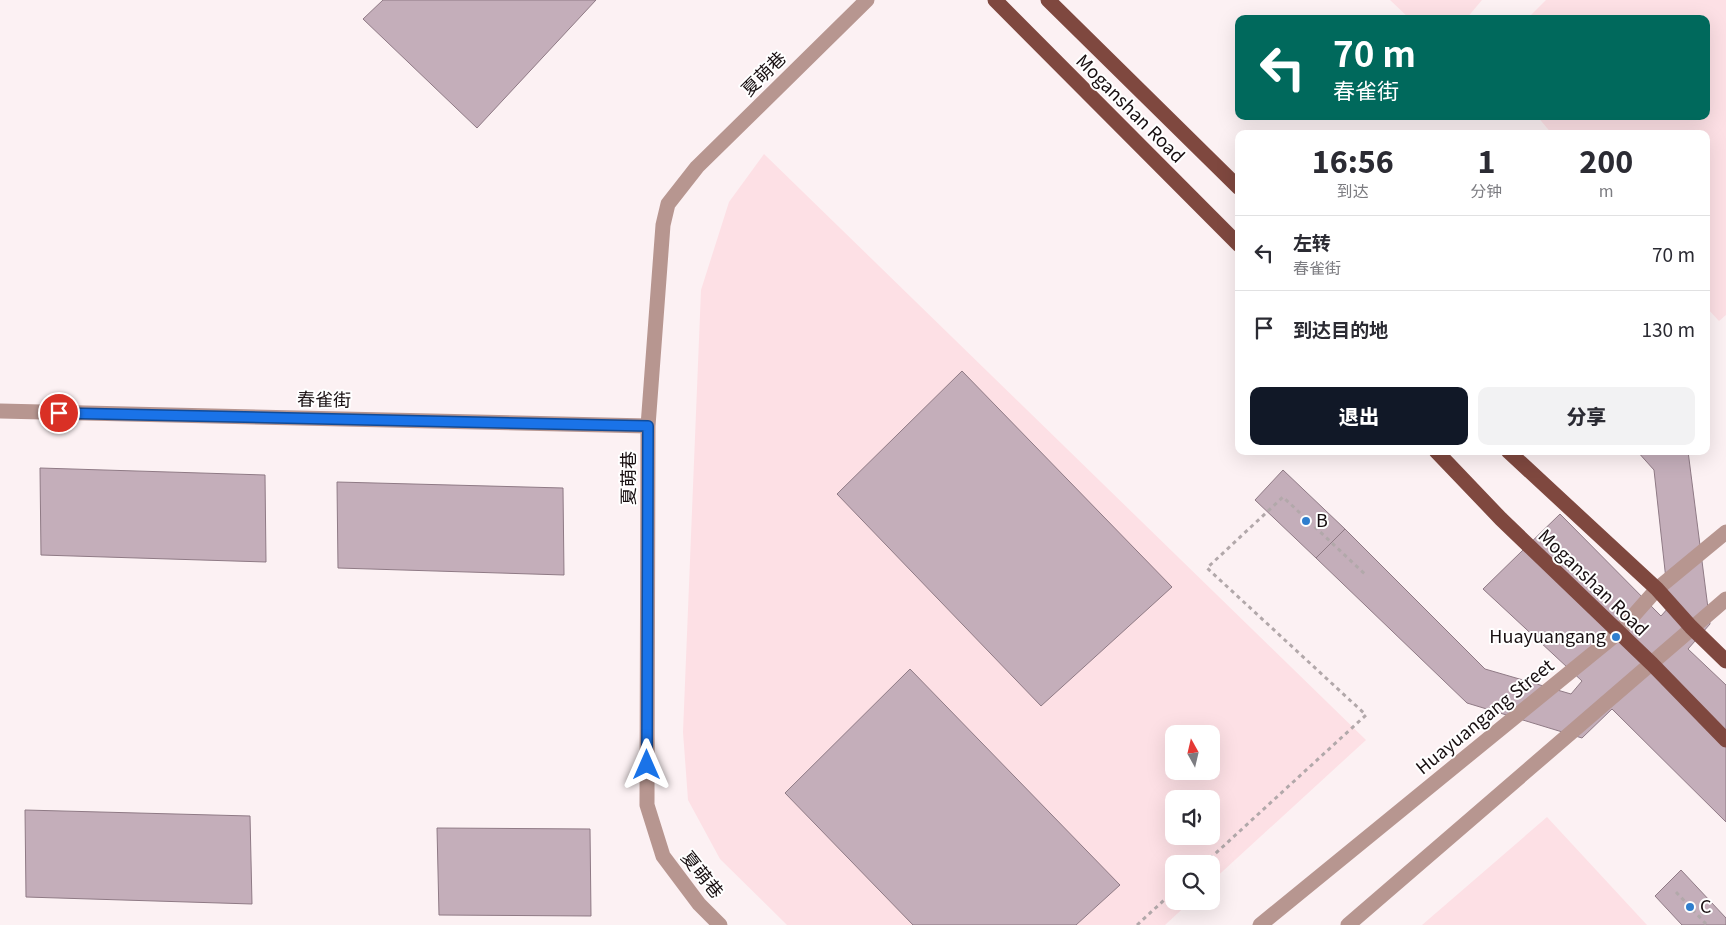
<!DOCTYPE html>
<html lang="zh">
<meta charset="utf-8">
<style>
body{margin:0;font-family:Georgia,"Noto Sans SC",serif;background:#f2f2f3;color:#2b2b33;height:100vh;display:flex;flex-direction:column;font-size:19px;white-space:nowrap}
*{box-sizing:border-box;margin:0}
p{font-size:16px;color:#7c7c81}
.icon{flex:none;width:28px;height:28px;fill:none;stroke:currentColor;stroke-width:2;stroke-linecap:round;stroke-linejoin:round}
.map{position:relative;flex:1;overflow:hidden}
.panel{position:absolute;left:1235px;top:130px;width:475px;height:325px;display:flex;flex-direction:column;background:#fff;border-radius:10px;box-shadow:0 5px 20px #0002}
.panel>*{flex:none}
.guide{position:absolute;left:1235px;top:15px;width:475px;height:105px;border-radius:10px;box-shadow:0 5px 20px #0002;background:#00695c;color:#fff;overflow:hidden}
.needle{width:32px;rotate:352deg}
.tools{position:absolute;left:1165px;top:725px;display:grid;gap:10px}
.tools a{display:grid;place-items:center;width:55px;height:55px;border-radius:10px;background:#fff;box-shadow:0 5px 20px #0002;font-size:25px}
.pin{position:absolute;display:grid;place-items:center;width:42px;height:42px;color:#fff;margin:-21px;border:2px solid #fff;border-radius:50%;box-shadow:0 1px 5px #0007}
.me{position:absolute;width:55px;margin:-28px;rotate:0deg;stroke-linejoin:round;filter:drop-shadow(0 0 4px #0008)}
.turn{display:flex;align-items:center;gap:18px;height:105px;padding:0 15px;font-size:22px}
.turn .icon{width:65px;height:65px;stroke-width:2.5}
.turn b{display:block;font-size:35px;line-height:42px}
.eta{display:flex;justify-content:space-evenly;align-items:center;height:85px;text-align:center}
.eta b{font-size:30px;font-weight:800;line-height:35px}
.action{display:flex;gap:10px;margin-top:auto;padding:10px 15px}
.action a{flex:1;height:58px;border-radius:10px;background:#111827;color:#fff;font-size:20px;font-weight:800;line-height:58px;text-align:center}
.action a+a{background:#f2f2f3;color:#2b2b33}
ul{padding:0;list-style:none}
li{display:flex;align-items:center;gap:15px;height:75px;padding:0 15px;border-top:1px solid #e1e1e2}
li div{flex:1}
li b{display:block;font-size:19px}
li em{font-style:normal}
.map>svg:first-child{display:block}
.built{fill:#fde0e5;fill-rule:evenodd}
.building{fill:#c4aeba;stroke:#8f7a85}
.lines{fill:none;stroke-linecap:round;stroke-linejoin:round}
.path{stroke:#b2a8aa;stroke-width:3;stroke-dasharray:4 4;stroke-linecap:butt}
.minor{stroke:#b79690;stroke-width:15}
.major{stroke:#7f483f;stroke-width:15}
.route-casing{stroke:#114b97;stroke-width:12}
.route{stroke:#1a73e8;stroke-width:9}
.poi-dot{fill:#2f7ece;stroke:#fff;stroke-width:2}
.labels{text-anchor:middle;stroke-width:4;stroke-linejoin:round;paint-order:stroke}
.street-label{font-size:18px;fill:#170e10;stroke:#fff}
.poi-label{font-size:18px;fill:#170e10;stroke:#fff;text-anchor:start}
</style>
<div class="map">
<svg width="1726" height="925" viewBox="0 0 1726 925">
<rect width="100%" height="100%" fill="#fcf1f3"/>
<path class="built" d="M1390 0H1482L1466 19H1410Z
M1546 0H1726V315L1719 321 1706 307V134H1552L1537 116H1706V19H1527Z
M764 154 1366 740 1211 882V864H1174V901H1191L1165 925H787L720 859 688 800 683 732 701 290 729 202ZM1174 734H1211V771H1174ZM1174 799H1211V836H1174Z
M1547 817 1647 925H1422Z"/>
<path class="building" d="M383 0H596L477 128 363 19Z
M962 371 1172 587 1041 706 837 494Z
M1637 451H1688L1710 624 1688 649 1726 685V822L1612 709 1582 738 1467 703 1316 558 1345 529 1485 669 1571 694 1582 681 1483 589 1560 514 1661 616 1669 607 1654 470Z
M40 468 265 475 266 562 41 555Z
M1283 470 1345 529 1316 558 1255 500Z
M337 482 563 488 564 575 338 568Z
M910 669 1120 885 1076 925H913L785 793Z
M25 810 250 816 252 904 26 897Z
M437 828 590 829 591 916 439 915Z
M1681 870 1726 918V925H1682L1655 896Z"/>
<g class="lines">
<path class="path" d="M1204 864 1366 715 1207 568 1283 497 1367 576
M1676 892 1707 925
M1137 925 1174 891"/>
<path class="minor" d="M0 411 648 426
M720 925 699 904 663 856 647 805 648 426 663 225 668 204 697 167 867 0
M1260 925 1618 633 1657 589 1726 532
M1348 925 1726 599"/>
<path class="major" d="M995 0 1239 245
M1048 0 1239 188
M1436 451 1501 519 1652 664 1726 740
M1508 451 1657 589 1691 627 1726 661"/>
</g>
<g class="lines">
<defs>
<path id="route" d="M59 413 648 426 647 765"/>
</defs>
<use href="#route" class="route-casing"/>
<use href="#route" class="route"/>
</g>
<g class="poi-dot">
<circle cx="1306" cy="521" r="5"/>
<circle cx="1616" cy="637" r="5"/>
<circle cx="1690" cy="907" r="5"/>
</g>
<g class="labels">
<g class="street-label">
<text transform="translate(764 74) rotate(-45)" y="6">夏萌巷</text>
<text transform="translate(1130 109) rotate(45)" y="6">Moganshan Road</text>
<text transform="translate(324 400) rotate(1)" y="6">春雀街</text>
<text transform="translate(629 478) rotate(-90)" y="6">夏萌巷</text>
<text transform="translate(1593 583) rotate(44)" y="6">Moganshan Road</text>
<text transform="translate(1485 717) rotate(-39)" y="6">Huayuangang Street</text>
<text transform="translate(702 875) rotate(51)" y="6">夏萌巷</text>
</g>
<g class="poi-label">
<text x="1316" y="527">B</text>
<text x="1606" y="643" text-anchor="end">Huayuangang</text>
<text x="1700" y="913">C</text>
</g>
</g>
</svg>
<div class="tools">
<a><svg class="needle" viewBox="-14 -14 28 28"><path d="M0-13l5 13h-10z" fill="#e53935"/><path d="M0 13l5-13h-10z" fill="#7c7c81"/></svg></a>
<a><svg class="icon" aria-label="sound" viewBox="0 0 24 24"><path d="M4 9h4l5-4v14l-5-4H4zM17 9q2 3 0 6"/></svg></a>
<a><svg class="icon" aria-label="search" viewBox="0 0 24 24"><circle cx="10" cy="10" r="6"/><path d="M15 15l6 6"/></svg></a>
</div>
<div class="pin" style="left:59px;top:413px;background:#d93025"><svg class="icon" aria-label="arrive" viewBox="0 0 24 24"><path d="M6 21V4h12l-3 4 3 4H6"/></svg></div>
<svg class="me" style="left:647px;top:765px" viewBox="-20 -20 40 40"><path d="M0-17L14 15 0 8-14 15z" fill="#1a73e8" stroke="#fff" stroke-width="4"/></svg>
<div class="guide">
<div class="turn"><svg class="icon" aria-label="left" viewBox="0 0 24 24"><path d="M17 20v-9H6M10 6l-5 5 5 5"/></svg><div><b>70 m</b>春雀街</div></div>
</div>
<section class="panel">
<div class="eta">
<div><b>16:56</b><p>到达</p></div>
<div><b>1</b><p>分钟</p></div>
<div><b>200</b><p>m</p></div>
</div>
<ul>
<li><svg class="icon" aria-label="left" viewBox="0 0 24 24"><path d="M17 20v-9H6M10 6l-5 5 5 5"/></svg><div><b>左转</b><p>春雀街</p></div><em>70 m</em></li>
<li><svg class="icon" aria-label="arrive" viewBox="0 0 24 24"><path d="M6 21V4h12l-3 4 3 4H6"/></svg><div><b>到达目的地</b></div><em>130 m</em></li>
</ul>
<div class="action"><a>退出</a><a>分享</a></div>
</section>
</div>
